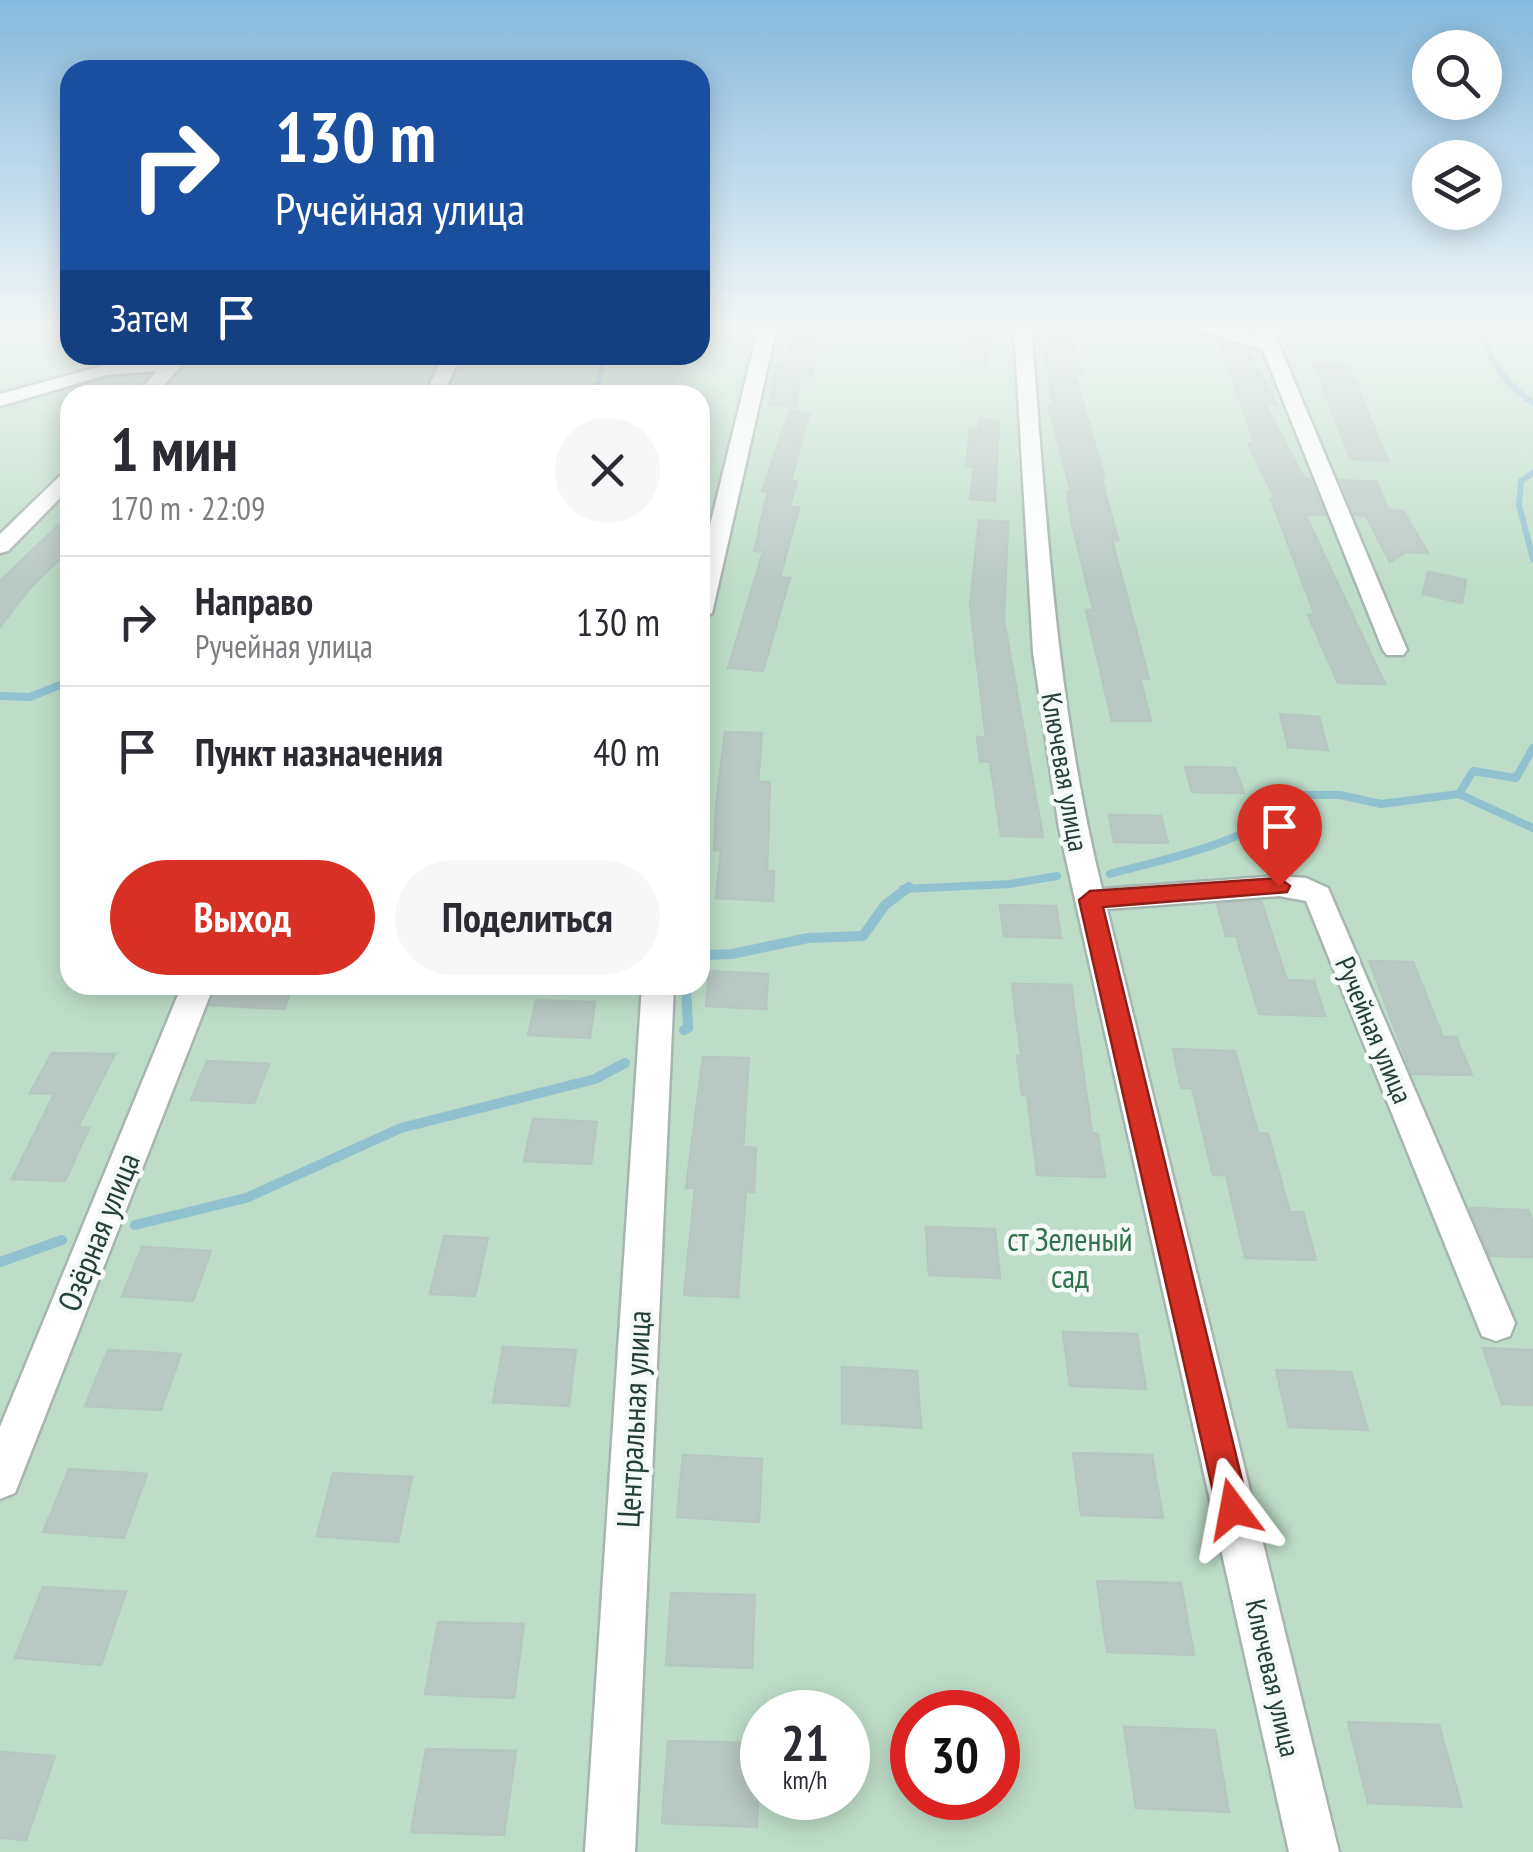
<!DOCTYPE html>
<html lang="ru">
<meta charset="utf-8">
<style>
body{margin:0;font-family:"PT Sans Narrow",sans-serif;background:#f7f7f7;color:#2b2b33;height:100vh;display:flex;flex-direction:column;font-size:38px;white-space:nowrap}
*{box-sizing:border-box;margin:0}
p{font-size:32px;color:#7c7c81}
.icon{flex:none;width:55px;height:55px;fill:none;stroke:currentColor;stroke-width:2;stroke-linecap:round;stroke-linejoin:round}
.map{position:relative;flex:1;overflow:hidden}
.panel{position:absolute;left:60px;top:385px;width:650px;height:610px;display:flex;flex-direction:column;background:#fff;border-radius:30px;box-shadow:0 5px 25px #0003}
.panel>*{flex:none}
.top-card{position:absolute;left:60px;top:60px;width:650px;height:305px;border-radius:30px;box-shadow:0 5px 25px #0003;background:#1a4fa0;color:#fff;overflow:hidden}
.controls{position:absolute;left:1412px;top:30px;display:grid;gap:20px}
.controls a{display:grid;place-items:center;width:90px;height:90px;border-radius:50%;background:#fff;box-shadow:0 5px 25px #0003;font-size:50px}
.speed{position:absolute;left:740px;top:1690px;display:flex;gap:20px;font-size:50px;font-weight:700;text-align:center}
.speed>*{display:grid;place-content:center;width:130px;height:130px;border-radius:50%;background:#fff;box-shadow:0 5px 25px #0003;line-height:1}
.speed small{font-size:25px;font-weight:400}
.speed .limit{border:15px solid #d22;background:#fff;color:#111}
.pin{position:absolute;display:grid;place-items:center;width:85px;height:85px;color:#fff;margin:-102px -42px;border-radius:50% 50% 50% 0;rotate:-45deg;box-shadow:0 0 10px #0007}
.pin .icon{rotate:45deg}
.me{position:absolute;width:110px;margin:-55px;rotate:347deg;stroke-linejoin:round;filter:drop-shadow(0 0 8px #0008)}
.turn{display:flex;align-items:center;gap:35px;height:210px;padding:0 50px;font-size:45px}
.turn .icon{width:130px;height:130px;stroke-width:2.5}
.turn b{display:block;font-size:70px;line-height:85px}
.then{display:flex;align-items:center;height:95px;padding:0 50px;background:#0003;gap:20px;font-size:38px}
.round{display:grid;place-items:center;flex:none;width:105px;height:105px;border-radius:52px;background:#f7f7f7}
.overview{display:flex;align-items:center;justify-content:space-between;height:170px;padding:0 50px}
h1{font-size:60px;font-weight:600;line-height:75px}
.primary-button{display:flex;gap:20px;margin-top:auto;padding:20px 50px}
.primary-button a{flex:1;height:115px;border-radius:60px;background:#d93025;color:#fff;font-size:40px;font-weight:600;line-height:115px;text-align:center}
.primary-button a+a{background:#f7f7f7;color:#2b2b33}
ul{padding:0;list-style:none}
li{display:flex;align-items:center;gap:30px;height:130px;padding:0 50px;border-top:2px solid #e1e1e2}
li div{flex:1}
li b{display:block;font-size:38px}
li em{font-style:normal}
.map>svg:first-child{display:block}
.green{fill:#beddc8;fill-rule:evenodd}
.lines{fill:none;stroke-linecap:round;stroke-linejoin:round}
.stream-far2{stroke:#8fc1cf;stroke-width:6}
.stream-far1{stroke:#8fc1cf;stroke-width:8}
.stream{stroke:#8fc1cf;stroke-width:10}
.building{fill:#b9c8c3;stroke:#b7c6c1;stroke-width:2.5}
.street-casing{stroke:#a7b5b1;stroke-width:5}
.street{fill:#fff;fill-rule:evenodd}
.route{fill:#d93025;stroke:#8d1f18;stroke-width:2.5}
.labels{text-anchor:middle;stroke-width:9;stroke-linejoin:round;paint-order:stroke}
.street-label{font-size:28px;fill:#243e39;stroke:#f5f9f7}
.near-street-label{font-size:32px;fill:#243e39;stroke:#f5f9f7}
.near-park-label{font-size:32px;fill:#30734e;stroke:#f5f9f7}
</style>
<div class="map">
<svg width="1533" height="1852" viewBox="0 0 1533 1852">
<rect width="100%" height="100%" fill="#e4edea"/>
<path class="green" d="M0 326H70V355H700V326H1533V1852H0ZM70 395H700V985H70ZM762 1712H848V1798H762ZM912 1712H998V1798H912Z"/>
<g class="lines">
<path class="stream-far2" d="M1483 326C1485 360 1506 384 1533 403
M580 395 598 385 602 362 596 355
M1533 473 1521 481 1519 505 1533 559"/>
<path class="stream-far1" d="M0 696 30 697 70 681
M1533 748 1516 778 1473 771 1459 794 1533 828
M1110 874C1176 856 1249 844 1300 795H1340L1381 804 1459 794
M903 889 1010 884 1057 876"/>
<path class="stream" d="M700 962 705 955 732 954 808 938 863 936 885 905 909 887
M684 1030 688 1028 686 985
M135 1225 246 1198 401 1128 595 1079 625 1063
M0 1262 62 1240"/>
</g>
<path class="building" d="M966 333 989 334 987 364 962 363Z
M793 336 818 337 811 378H801L795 406 769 405 778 364H783Z
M1043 338H1072L1082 372H1074L1104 476H1101L1118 540H1112L1149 679 1140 678 1151 721H1112L1086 610H1093L1072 523 1067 492H1071L1048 405H1053Z
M1218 339 1247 349 1278 405 1265 404 1304 478 1310 479 1325 515 1305 514 1385 684 1338 683 1308 615H1315L1271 499H1275L1248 443H1255Z
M1314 363 1348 365 1388 461 1350 459Z
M790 409 809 414 791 481H797L790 506 799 508 780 577 790 578 763 671 728 668 763 552 754 551 768 492 762 491Z
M980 419 999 421 995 501 970 499 974 467 966 466 970 429H978Z
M1340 480 1377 482 1388 510 1403 511 1428 553 1406 552 1390 562 1366 516 1355 515Z
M70 514V549L29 589 0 627V581Z
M979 520 1008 522 1004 620 1043 837 1001 836 990 762 980 761 977 737 986 738 970 605Z
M1428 572 1466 580 1462 603 1423 594Z
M1280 714 1319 717 1328 750 1288 747Z
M725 732 762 733 758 782H770L767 871H774L773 901 716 898 721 851 714 850 716 806Z
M1185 767 1235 768 1244 793 1192 792Z
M1109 815 1161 816 1168 843 1114 842Z
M1261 901 1287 980 1314 981 1325 1016 1259 1014 1236 936H1226L1217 904Z
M1000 905 1056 906 1061 938 1004 936Z
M1369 961 1413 962 1443 1037H1456L1472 1075 1412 1074Z
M709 971 768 974 766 1009 706 1006Z
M1012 984 1071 985 1092 1133 1098 1134 1105 1177 1037 1175 1027 1095H1022L1017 1056H1021Z
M217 985H293L284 1009 210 1005Z
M536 1000 595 1002 590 1038 528 1035Z
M1173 1049 1235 1051 1258 1133 1268 1134 1290 1212H1303L1316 1260 1245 1258 1226 1175H1213L1192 1088H1181Z
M52 1053 115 1054 78 1127 89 1128 65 1181 12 1179 54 1094 30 1093Z
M703 1057 749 1058 743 1147 756 1148 754 1192 746 1191 738 1297 684 1295 695 1188H686Z
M207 1061 269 1064 254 1103 191 1100Z
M533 1119 597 1122 591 1164 524 1161Z
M1470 1208 1528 1210 1533 1221V1257L1490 1256Z
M926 1227 995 1229 1000 1278 929 1275Z
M444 1236 488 1238 475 1296 430 1294Z
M142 1247 211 1251 193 1301 122 1296Z
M1063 1332 1137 1334 1146 1389 1070 1386Z
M503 1347 576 1350 569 1406 493 1402Z
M1483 1348 1533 1350V1405L1502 1404Z
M108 1350 181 1354 161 1410 85 1406Z
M842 1367 917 1371 921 1428 842 1423Z
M1276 1370 1351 1372 1368 1430 1289 1427Z
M1073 1453 1152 1455 1163 1518 1081 1515Z
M683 1455 762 1459 759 1522 677 1517Z
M69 1469 147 1474 124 1538 43 1532Z
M333 1473 412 1477 398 1542 317 1536Z
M1097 1581 1181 1583 1194 1655 1107 1652Z
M43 1587 126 1592 101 1665 15 1658Z
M671 1593 755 1595 752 1668 666 1665Z
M438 1622 524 1624 514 1698 425 1694Z
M1348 1722 1439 1725 1462 1807 1368 1803Z
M1124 1727 1215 1730 1229 1812 1136 1808Z
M668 1741 760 1743 757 1827 662 1823Z
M426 1749 516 1751 504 1835 411 1832Z
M0 1752 55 1756 26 1840 0 1838Z"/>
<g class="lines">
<defs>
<path id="street" d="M759 326H777L712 613 700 620V566Z
M1014 326H1031C1046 515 1056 704 1102 889L1279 876 1306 878 1328 888 1515 1323 1510 1336 1496 1341 1482 1336 1306 901 1279 896 1107 909 1339 1852H1289L1059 828 1033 652Z
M1188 326H1216L1258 338 1254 326H1271L1407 650 1403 655H1387L1383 650 1263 350Z
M172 355 189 357 155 395H136L157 371 107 375 0 406V394L106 365 168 359Z
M443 355H461L443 395H425Z
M70 471V488L8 551 0 553V534L63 473Z
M182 985H214L15 1493 0 1499V1427Z
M642 985H674L635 1852H585Z"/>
</defs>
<use href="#street" class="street-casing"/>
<use href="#street" class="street"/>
</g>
<linearGradient id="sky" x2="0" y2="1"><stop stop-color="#84b9de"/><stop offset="0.56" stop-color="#f3f7f6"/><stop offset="1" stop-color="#f3f7f6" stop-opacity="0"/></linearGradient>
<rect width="1533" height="585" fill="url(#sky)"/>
<path class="route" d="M1279 878 1290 886 1287 892 1103 907 1249 1509 1244 1520 1233 1525 1222 1520 1217 1509 1079 900 1090 891Z"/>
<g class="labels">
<g class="street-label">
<text transform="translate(1065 772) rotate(80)" y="10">Ключевая улица</text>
<text transform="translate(1374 1030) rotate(67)" y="10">Ручейная улица</text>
<text transform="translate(1273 1678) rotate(77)" y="10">Ключевая улица</text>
</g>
<g class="near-street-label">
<text transform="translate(99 1232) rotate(-68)" y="11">Озёрная улица</text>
<text transform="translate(634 1419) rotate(-87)" y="11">Центральная улица</text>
</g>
<g class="near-park-label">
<text x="1070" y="1251">ст Зеленый<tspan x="1070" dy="37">сад</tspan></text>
</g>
</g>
</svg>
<div class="controls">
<a><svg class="icon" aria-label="search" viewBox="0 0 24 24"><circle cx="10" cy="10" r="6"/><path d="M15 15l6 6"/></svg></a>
<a><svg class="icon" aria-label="layers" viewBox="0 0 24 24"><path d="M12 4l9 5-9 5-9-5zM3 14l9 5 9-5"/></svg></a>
</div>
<div class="speed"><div>21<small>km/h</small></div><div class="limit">30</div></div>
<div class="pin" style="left:1279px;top:886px;background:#d93025"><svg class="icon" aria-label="arrive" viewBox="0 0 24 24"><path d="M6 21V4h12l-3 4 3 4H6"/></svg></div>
<svg class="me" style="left:1233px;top:1509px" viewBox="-20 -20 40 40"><path d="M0-17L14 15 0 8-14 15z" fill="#d93025" stroke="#fff" stroke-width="4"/></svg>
<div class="top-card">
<div class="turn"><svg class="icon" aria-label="right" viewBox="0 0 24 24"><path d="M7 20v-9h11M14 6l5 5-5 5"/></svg><div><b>130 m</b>Ручейная улица</div></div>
<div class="then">Затем<svg class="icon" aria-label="arrive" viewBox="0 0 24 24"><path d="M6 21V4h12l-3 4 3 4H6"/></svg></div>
</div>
<section class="panel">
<div class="overview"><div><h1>1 мин</h1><p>170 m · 22:09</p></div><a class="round"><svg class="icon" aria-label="close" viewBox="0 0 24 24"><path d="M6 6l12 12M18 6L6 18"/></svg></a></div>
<ul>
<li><svg class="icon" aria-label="right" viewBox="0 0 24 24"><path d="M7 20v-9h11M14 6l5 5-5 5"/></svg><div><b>Направо</b><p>Ручейная улица</p></div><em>130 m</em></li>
<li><svg class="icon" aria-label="arrive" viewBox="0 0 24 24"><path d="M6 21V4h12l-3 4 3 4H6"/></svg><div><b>Пункт назначения</b></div><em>40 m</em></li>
</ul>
<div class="primary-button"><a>Выход</a><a>Поделиться</a></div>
</section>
</div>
